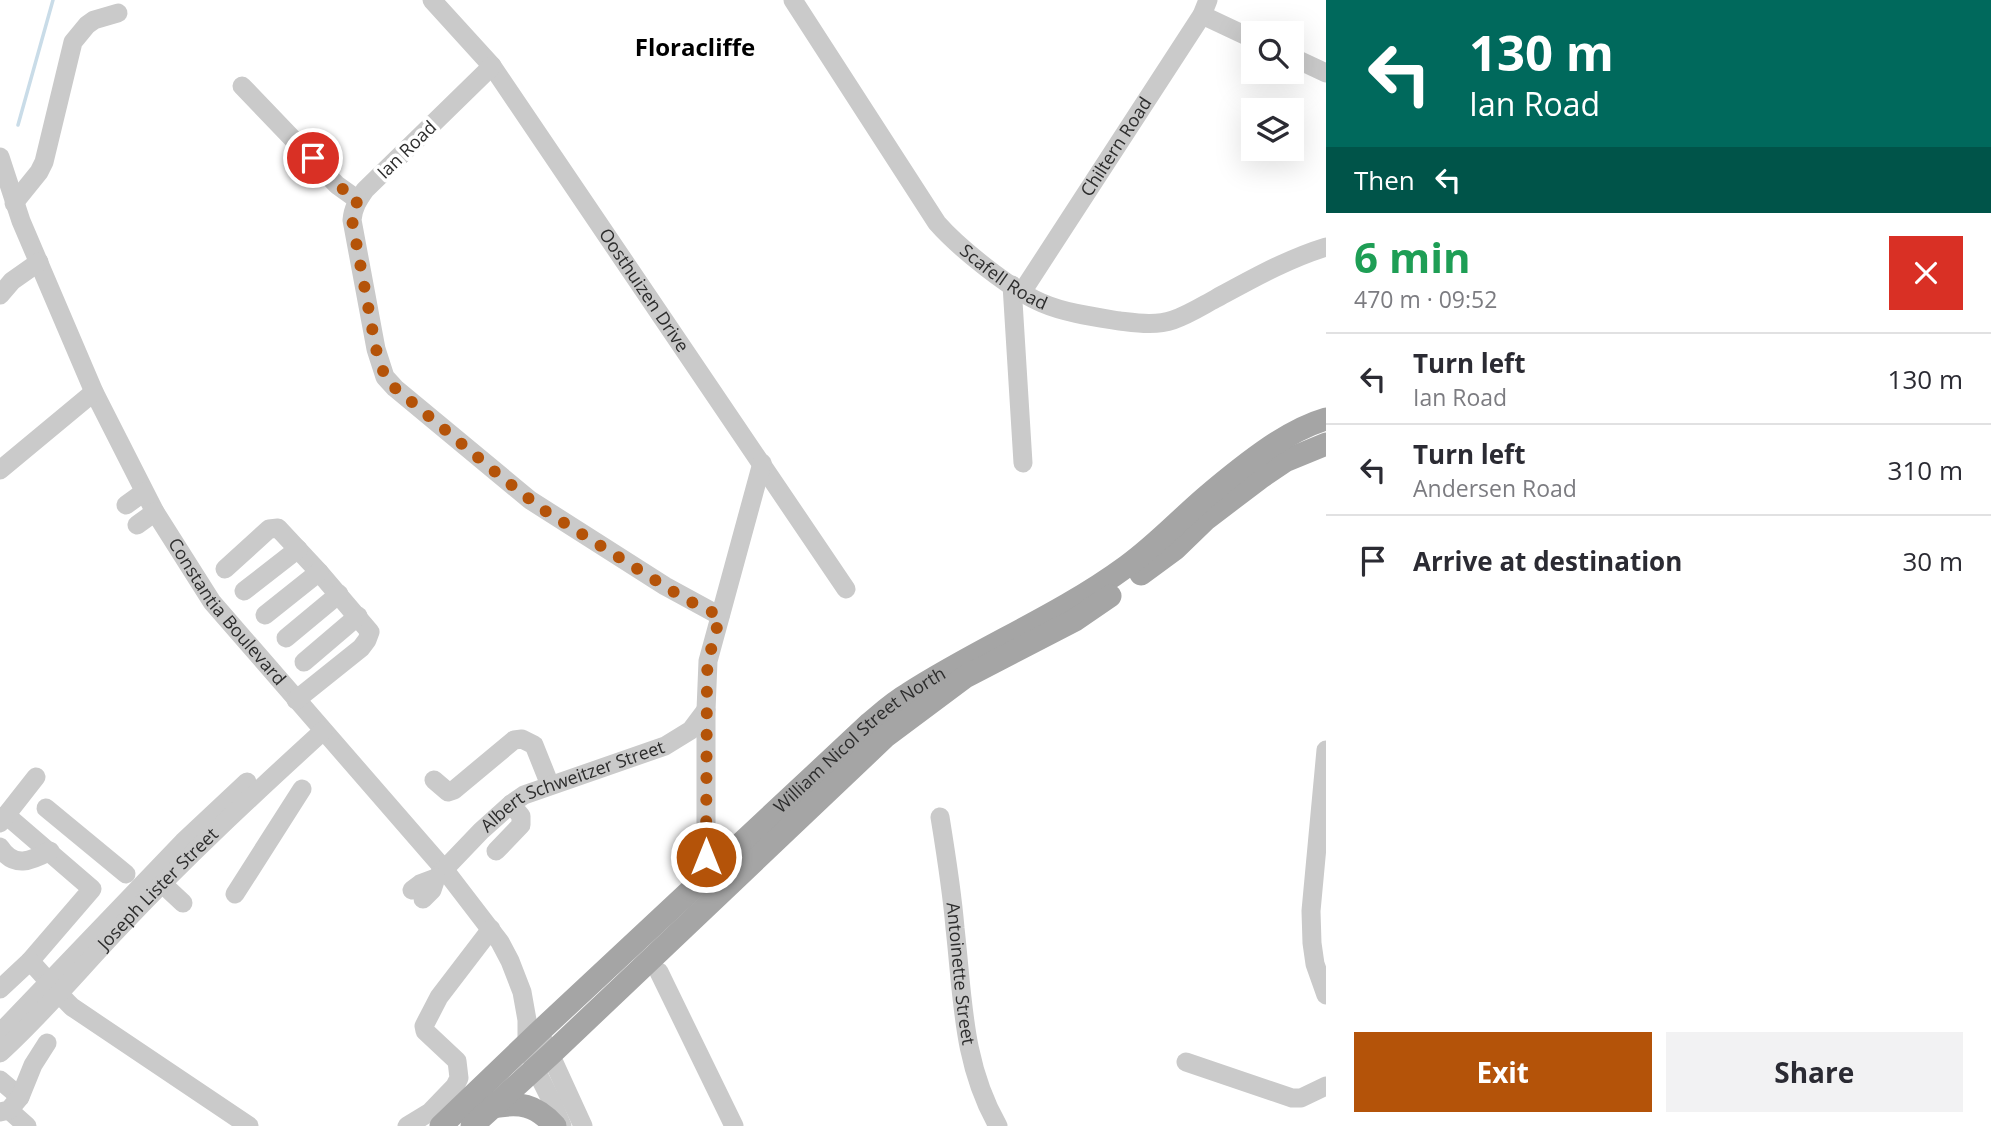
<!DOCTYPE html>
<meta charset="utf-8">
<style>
body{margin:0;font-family:"Open Sans",sans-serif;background:#f2f2f3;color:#2b2b33;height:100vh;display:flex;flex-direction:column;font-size:26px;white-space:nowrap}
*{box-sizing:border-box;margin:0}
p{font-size:23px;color:#7c7c81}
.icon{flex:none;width:38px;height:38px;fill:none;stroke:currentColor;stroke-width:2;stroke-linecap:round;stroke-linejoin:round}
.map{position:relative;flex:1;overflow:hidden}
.panel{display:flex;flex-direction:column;background:#fff;width:665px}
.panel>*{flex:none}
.guide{background:#00695c;color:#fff;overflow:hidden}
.buttons{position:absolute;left:1241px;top:21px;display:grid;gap:14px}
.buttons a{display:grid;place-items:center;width:63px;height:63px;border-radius:0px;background:#fff;box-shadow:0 7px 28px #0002;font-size:35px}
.pin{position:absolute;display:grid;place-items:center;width:60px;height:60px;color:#fff;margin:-30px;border:4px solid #fff;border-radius:50%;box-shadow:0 2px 7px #0007}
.me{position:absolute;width:77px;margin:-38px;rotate:0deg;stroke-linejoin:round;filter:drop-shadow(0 0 5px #0008)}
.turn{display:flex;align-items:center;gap:24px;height:147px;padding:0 28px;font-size:32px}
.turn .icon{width:91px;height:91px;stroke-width:2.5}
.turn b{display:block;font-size:49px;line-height:60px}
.then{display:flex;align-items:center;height:66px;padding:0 28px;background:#0003;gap:14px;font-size:26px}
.round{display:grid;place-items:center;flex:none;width:74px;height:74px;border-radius:0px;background:#f2f2f3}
.head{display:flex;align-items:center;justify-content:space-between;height:119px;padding:0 28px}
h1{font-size:42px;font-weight:700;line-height:52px;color:#1e9e55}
.action{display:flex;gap:14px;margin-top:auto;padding:14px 28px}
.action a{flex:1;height:80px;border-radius:0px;background:#b45309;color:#fff;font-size:28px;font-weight:700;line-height:80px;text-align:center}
.action a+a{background:#f2f2f3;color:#2b2b33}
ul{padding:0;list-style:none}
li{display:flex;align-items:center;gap:21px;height:91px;padding:0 28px;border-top:2px solid #e1e1e2}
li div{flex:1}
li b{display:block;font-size:26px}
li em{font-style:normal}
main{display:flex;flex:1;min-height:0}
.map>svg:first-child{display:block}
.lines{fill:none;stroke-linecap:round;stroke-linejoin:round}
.stream{stroke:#c9dce8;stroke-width:3.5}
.minor{stroke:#cacaca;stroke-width:19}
.major{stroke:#a5a5a5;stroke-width:23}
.route{stroke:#b45309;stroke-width:12;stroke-dasharray:0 21.6}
.labels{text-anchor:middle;stroke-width:7;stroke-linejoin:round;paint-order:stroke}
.street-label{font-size:18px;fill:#2d2d2d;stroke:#fff}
.district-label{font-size:24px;font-weight:bold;fill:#000;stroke:#fff}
</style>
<main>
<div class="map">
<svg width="1326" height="1126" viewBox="0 0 1326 1126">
<rect width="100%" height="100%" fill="#fff"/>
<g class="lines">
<path class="stream" d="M18 125 53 0"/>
<g class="minor">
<path id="s1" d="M432 0 492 66 846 589"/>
<path id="s2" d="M793 0 937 223C959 248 1011 290 1042 303 1065 313 1095 317 1120 321 1137 323 1156 326 1173 320 1188 315 1202 306 1215 299 1252 279 1287 259 1326 247"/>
<path d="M1202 15 1253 39"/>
<path d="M1292 57 1326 73"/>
<path d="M492 66 365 190C358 200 353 208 352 220L376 349 385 377 395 388 530 500 665 586 720 616"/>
<path d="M242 86 337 185 358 200"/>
<path id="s3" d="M0 157 21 221 94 392 155 512 212 602 444 869 500 942 510 961 522 992 527 1020V1043L535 1068 552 1102 562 1126"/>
<path d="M14 203 39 172 44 162 73 42 87 25 94 20 118 13"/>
<path d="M1012 285 1023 463"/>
<path id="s4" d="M1022 292 1202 15 1208 0"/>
<path d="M0 295 12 281 39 262"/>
<path d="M0 470 94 392"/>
<path d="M126 505 144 492"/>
<path d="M137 525 155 512"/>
<path d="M225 569 269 529 278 528 319 572 370 632 367 640 361 648 296 700"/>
<path d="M244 591 298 549"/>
<path d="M265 615 319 572"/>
<path d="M286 638 339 594"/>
<path d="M304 662 358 616"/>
<path d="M1326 750 1311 911 1312 943 1315 964 1326 995"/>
<path d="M434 780 448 792 454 790 514 740 522 739 534 745 550 785"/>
<path d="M46 808 126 874"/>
<path d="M6 815 92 889 30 961"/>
<path id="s5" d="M940 817C946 854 952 891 955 928 963 998 962 1063 998 1126"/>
<path d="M0 823 36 777"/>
<path d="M0 847C14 869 31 861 50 851"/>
<path d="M496 851 521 825V816L511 804"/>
<path d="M706 857V710L708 661 762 463"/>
<path d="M153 875 183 903"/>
<path id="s6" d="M412 890 420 884 436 878 481 831 511 804 524 795 665 746 691 730 706 710"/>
<path d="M235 894 302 789"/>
<path d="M423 899 432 890 436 878"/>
<path d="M659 972 734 1126"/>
<path d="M0 989 30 961C45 977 57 992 72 1007L249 1126"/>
<path d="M0 1033 183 842 247 782"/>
<path d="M545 1043 583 1126"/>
<path id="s7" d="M0 1053C43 1014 81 968 122 925 186 857 254 794 323 731"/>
<path d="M1186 1062 1292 1098H1301L1326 1086"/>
<path d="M0 1080 20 1097"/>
<path d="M9 1110 27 1126"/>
<path d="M0 1112 9 1110 20 1097 33 1065 47 1043"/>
<path d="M407 1126 430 1112 455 1086 459 1078 457 1061 425 1031 424 1026 439 997 491 929"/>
</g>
<g class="major">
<path d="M1141 574 1175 549 1206 519 1260 478 1285 461 1326 444"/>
<path d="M492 1107C520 1102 535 1104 555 1126"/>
<path id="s8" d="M441 1126 539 1032 870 723C882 713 894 702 908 694 979 648 1059 616 1127 566 1156 545 1180 519 1207 496 1227 479 1248 462 1270 447 1288 435 1305 425 1326 419"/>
<path d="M472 1126 551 1054 886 736 965 677 1075 620 1110 596"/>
</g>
</g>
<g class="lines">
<path class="route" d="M313 158 337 185 358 200 352 212V220L376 349 385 377 395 388 499 475 542 509 685 599 720 616 708 661 707 674 706 857"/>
</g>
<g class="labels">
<g class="street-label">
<text dy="6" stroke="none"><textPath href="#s4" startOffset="173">Chiltern Road</textPath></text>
<text transform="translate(407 150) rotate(-44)" y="6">Ian Road</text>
<text dy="6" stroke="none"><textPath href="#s2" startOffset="352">Scafell Road</textPath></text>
<text dy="6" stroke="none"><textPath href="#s1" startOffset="360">Oosthuizen Drive</textPath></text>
<text dy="6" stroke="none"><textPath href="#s3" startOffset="511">Constantia Boulevard</textPath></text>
<text dy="6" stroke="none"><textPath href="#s8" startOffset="570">William Nicol Street North</textPath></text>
<text dy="6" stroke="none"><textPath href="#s6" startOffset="196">Albert Schweitzer Street</textPath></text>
<text dy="6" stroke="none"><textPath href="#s7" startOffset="228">Joseph Lister Street</textPath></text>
<text dy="6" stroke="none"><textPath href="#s5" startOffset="158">Antoinette Street</textPath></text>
</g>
<g class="district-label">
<text x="695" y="56">Floracliffe</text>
</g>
</g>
</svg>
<div class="buttons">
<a><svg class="icon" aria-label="search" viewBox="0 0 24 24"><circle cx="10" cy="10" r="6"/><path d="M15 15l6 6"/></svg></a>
<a><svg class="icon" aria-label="layers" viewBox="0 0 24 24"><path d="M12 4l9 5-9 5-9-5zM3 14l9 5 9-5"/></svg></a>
</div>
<div class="pin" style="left:313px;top:158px;background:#d93025"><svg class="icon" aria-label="arrive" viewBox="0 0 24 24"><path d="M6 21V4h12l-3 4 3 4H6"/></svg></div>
<svg class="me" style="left:706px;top:857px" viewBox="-20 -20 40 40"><circle r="17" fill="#b45309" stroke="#fff" stroke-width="3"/><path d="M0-11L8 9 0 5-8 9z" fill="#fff"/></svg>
</div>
<section class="panel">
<div class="guide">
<div class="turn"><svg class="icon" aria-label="left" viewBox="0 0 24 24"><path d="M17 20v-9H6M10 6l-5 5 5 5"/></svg><div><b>130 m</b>Ian Road</div></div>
<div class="then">Then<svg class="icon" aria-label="left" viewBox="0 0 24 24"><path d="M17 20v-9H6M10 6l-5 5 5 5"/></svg></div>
</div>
<div class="head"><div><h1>6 min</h1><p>470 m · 09:52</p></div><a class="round" style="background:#d93025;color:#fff"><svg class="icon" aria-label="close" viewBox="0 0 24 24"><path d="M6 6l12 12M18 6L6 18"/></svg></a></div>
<ul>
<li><svg class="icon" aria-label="left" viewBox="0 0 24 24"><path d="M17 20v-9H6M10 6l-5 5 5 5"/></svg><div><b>Turn left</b><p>Ian Road</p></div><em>130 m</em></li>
<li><svg class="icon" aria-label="left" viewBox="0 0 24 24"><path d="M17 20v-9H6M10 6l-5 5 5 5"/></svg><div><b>Turn left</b><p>Andersen Road</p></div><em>310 m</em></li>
<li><svg class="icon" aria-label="arrive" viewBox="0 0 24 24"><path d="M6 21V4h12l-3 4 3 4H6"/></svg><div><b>Arrive at destination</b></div><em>30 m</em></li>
</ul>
<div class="action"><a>Exit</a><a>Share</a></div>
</section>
</main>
